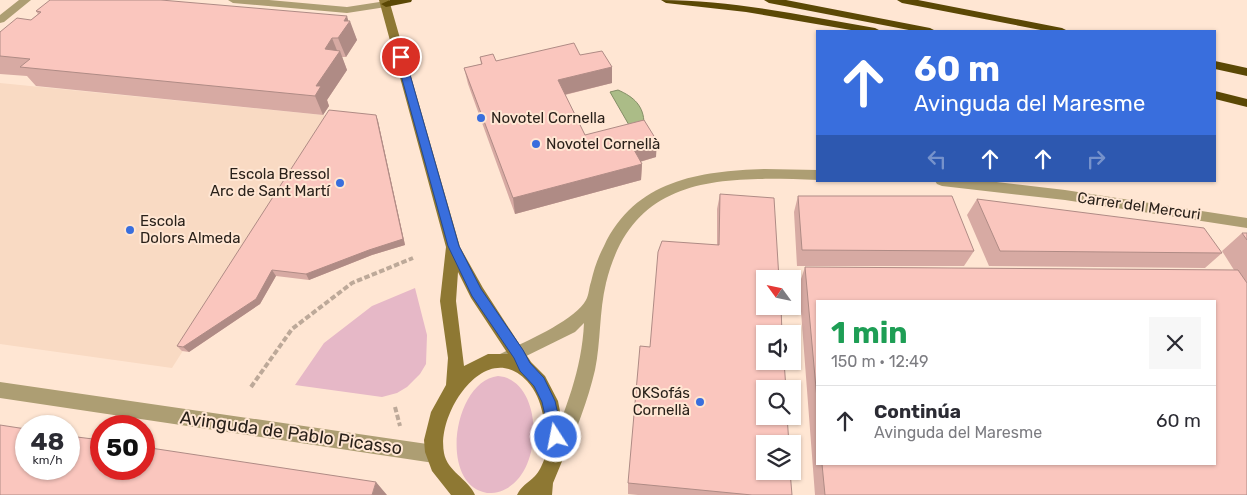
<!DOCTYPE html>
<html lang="es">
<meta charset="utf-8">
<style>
body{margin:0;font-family:Rubik,sans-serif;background:#f7f7f7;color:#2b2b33;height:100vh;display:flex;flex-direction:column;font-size:19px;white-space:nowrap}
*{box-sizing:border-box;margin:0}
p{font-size:16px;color:#7c7c81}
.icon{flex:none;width:28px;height:28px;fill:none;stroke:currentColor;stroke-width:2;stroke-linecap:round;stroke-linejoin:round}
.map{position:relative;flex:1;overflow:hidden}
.details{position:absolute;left:816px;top:300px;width:400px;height:165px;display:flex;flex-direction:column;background:#fff;border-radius:0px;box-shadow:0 1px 4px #0004}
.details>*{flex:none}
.top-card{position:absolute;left:816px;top:30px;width:400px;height:152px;border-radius:0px;box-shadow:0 1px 4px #0004;background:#396edd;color:#fff;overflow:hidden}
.needle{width:32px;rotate:303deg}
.tools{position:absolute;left:756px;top:270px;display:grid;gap:10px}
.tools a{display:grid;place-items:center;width:45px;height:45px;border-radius:0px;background:#fff;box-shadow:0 1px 4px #0004;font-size:25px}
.speed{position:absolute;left:15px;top:415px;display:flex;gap:10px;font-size:25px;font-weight:700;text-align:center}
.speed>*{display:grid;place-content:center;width:65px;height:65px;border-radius:50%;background:#fff;box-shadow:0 1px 4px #0004;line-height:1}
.speed small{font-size:12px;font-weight:400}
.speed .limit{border:8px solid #d22;background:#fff;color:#111}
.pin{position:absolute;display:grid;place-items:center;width:42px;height:42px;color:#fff;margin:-21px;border:2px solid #fff;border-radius:50%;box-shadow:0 1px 5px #0007}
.me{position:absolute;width:55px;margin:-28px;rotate:349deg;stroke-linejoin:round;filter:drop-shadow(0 0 4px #0008)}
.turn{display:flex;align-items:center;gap:18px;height:105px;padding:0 15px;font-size:22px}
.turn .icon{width:65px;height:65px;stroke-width:2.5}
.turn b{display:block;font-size:35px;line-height:42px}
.lanes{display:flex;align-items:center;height:48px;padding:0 15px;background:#0003;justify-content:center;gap:25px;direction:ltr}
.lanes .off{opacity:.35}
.round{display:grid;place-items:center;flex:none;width:52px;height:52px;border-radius:0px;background:#f7f7f7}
.summary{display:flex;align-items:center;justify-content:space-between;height:85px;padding:0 15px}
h1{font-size:30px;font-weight:700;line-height:38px;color:#1e9e55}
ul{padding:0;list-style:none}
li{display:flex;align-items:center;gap:15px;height:70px;padding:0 15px;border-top:1px solid #e1e1e2}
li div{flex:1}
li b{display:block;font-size:19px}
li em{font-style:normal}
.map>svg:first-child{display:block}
.built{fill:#f9dac3}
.green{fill:#e6b8c7}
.water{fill:#abbc87;stroke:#848e66}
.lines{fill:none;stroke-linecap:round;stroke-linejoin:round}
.path{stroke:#bda999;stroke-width:4;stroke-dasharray:5.5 2.5;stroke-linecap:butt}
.street{fill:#ad9e73;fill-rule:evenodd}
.secondary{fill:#8e7833;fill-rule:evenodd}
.highway{fill:#5b4805;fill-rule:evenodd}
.wall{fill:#d7aaa3;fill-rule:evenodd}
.shaded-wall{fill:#af8b85}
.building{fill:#fac6be;stroke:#af8b85}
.route{fill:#396edd;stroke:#254890}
.poi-dot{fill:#396edd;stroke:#ffe6d3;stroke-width:2}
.labels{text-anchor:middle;stroke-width:4;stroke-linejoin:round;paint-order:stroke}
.poi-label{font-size:15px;fill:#2a211a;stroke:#ffe6d3;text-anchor:start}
.street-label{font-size:15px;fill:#2a211a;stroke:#ffe6d3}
.near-street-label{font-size:18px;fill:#2a211a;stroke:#ffe6d3}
</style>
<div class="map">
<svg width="1247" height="495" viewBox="0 0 1247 495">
<rect width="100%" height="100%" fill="#ffe6d3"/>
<path class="built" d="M0 83 332 116 172 368 0 344Z"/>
<path class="green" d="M415 288 427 335 426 364 420 374 407 387 397 393 382 397 295 385 324 343 372 306Z
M498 376C549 380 545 495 487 493 438 485 453 381 498 376Z"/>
<path class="water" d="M618 90C634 97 644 106 644 124L633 132 610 92Z"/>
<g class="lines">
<path class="path" d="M251 387 292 329 352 283 413 258
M395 407 400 426"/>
<path class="street" d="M19 0H31L4 22 0 23V15Z
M228 0H269L347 7 386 1 391 4 386 7 347 13 233 3Z
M765 169 818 170V180C724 177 633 172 606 283 599 312 601 341 595 370 588 400 576 431 564 459L557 462 550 459 548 453C565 411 582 370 584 323L575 332 506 366 500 364 497 359 500 354C522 343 575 321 586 300 589 295 589 287 591 282 594 269 598 257 604 246 635 180 700 171 765 169Z
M935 181H988L1065 190 1247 218V228L1065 200 942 186 937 184Z
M0 382 434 445 441 448 443 454 441 460 434 463 0 398Z"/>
<path class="secondary" d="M379 0H389L460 247 483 288 531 362 545 376 558 401 565 437 563 459 553 483 552 495H517C521 486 528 483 535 476 539 472 542 465 544 460 549 445 545 429 543 415 540 401 536 391 527 381 486 337 436 413 444 453 447 471 468 479 475 495H451L432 471 425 452 424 440 431 412 446 385 448 358 440 301 446 247ZM458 272 471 298 508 354H488L464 366 456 301Z"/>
<path class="highway" d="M390 0H412L411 2 386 7 381 4Z
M661 0C733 0 804 16 875 28L881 31H857L746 12 666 3Z
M764 0H786L930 28 936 31H914L769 3Z
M897 0H918L1062 28 1068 31H1046L902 3Z
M1215 61 1247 68V76L1215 69Z
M1215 91 1247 99V107L1215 99Z"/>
</g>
<path class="wall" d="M36 11 349 21 357 40 346 57H342L347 70 327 100 329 106 323 115 36 86 27 76 0 74V32L31 20 38 14Z
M580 55 612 67V83L565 95 585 135 656 157 640 162 642 164 641 180 515 214 468 84 464 68 481 64 480 57 496 61Z
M376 115 378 121 405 245 372 255 309 280 276 276 260 304 189 352 182 351 177 346Z
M720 194 792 495H638L628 494V483L717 245V209Z
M798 196 974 251 964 266H797L794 212Z
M977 199 1222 253 1205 268 989 266 967 215Z
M1242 233H1247V495H815L799 285 805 267 1234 270 1222 251ZM818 301 1215 464H818Z"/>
<path class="shaded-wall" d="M347 16 349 23 350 21 357 40 346 57 338 38 344 21Z
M332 38 338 53 340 51 347 70 327 100 329 106 323 115 315 96 316 86 325 49Z
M612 67V83L559 96 558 80Z
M376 115 378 121 405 245 372 255 309 280 306 274Z
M657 141 656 157 632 164 633 148Z
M642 164 641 180 515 214 513 198Z
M272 270 276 276 260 304 189 352 183 347Z
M376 482 387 495H372Z"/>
<path class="building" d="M50 0H161L347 16 344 21H350L338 38H332L325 49 340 51 316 86H321L315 96 20 67 30 59 0 56V32L17 18 31 20 41 12 36 11Z
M574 43 580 55 602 51 612 67 558 80 585 135 644 120 657 141 633 148 642 164 513 198 464 68 482 64 480 57 493 54 496 61Z
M329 110 376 115 403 239 369 250 306 274 272 270 256 299 183 347 177 346Z
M720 194 774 198 779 279H765V306H781L782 334H765V361H784L786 389H765V416H787L789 444H765V471H790L792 495H752L628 483 640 346 650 347 658 252 662 241 719 245Z
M798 196H952L974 251 802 250Z
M977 199 1204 228 1222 253 1000 251Z
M1242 233H1247V240Z
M805 267 1238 270 1247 283V495H825L822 464H1215V301H818V410Z
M0 425 26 429V469H69V436L101 440V469H144V447L376 482 372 495H0Z"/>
<path class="route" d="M401 54 405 57 459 246 481 289 523 350 530 363 544 378 555 401 563 437 561 442 556 444 551 442 542 402 534 386 520 371 514 358 472 296 448 246 396 57Z"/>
<g class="poi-dot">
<circle cx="481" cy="118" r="5"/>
<circle cx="536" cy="144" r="5"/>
<circle cx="340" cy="183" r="5"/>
<circle cx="130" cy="230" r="5"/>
<circle cx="700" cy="402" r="5"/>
</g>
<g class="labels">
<g class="poi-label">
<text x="491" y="123">Novotel Cornella</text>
<text x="546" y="149">Novotel Cornellà</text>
<text x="330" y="179" text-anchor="end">Escola Bressol<tspan x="330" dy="17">Arc de Sant Martí</tspan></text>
<text x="140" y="226">Escola<tspan x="140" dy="17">Dolors Almeda</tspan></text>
<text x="690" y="398" text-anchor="end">OKSofás<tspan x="690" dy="17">Cornellà</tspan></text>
</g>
<g class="street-label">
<text transform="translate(1139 206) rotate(8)" y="5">Carrer del Mercuri</text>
</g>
<g class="near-street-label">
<text transform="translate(291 433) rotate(8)" y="6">Avinguda de Pablo Picasso</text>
</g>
</g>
</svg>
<div class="tools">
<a><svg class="needle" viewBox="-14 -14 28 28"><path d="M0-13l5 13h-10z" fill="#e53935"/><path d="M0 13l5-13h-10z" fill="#7c7c81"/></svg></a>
<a><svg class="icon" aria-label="sound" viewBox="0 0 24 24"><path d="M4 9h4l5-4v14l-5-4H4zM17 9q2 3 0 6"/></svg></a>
<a><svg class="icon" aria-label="search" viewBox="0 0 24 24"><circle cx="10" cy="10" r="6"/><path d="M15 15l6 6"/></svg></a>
<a><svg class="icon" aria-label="layers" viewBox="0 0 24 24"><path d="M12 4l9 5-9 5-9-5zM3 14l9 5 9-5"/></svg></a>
</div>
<div class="speed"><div>48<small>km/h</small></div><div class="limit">50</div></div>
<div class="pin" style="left:401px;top:57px;background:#d93025"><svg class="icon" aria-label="arrive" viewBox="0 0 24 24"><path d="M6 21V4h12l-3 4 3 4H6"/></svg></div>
<svg class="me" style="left:556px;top:437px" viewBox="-20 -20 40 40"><circle r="17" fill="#396edd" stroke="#fff" stroke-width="3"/><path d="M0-11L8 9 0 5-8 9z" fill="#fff"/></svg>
<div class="top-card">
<div class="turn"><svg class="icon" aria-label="ahead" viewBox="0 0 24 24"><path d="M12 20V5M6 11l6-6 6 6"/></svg><div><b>60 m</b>Avinguda del Maresme</div></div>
<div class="lanes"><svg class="icon off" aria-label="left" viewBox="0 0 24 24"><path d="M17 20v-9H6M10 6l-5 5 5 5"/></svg><svg class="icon" aria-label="ahead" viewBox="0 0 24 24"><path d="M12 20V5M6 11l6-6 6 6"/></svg><svg class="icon" aria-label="ahead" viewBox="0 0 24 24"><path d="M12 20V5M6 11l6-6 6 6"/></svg><svg class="icon off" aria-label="right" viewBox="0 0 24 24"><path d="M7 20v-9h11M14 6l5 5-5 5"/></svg></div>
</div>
<section class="details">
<div class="summary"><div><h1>1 min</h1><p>150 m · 12:49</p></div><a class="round"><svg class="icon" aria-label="close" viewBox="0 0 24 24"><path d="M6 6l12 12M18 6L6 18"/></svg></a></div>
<ul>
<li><svg class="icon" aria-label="ahead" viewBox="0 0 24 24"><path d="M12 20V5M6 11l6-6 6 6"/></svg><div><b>Continúa</b><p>Avinguda del Maresme</p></div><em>60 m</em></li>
</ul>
</section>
</div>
